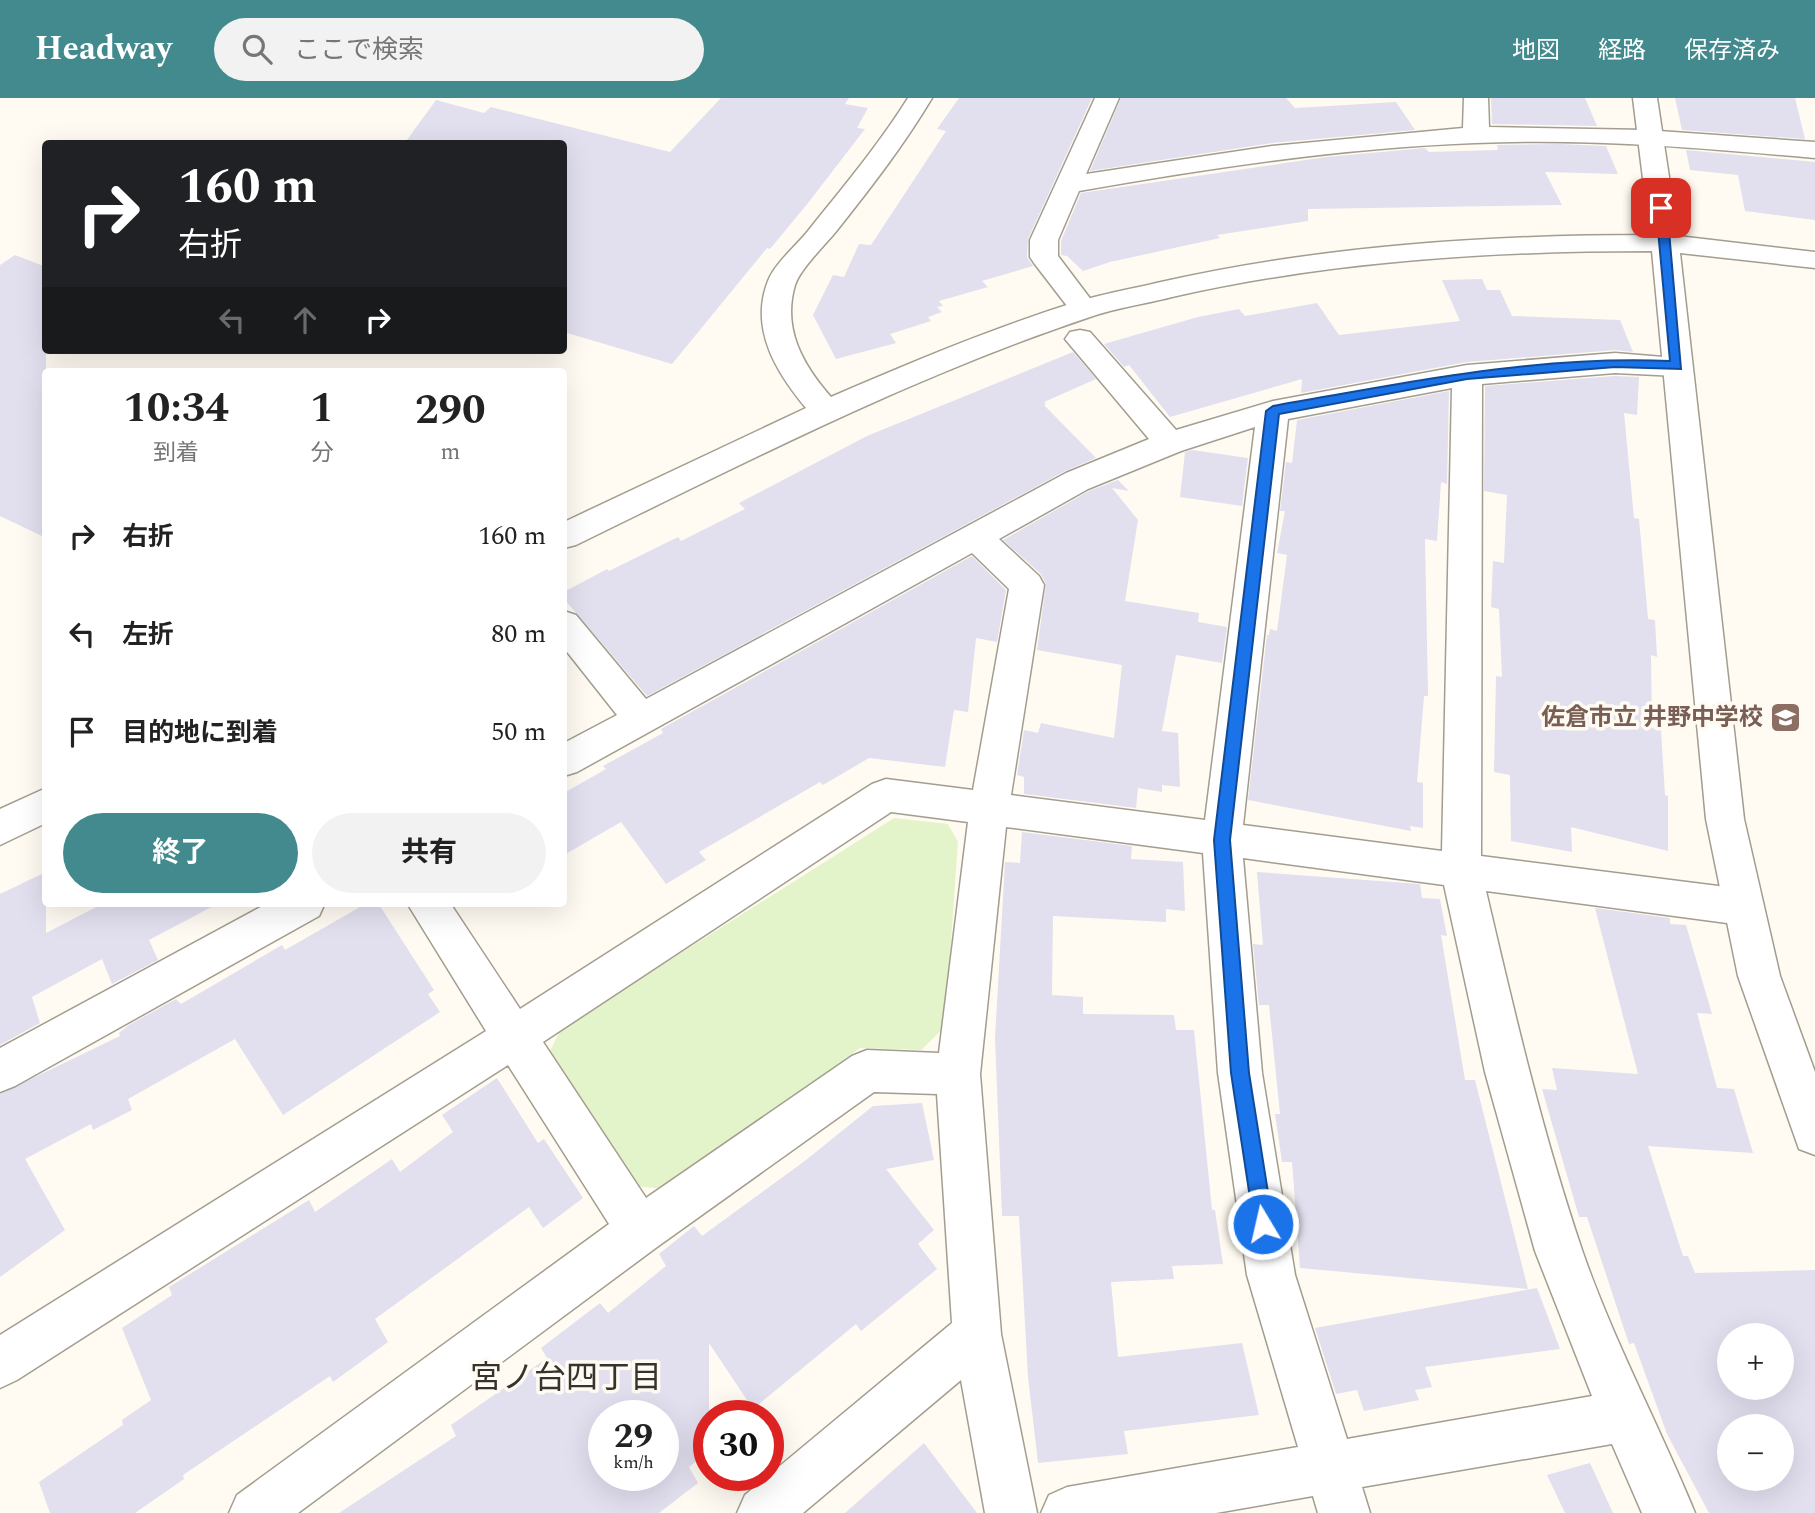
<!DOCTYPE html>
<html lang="ja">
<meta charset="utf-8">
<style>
body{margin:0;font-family:Spectral,"Noto Sans JP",serif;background:#f2f2f2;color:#222;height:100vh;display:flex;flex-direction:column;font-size:26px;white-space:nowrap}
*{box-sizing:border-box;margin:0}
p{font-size:23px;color:#767676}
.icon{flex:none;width:38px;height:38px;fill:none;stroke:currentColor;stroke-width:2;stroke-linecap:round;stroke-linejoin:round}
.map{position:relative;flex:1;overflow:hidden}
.details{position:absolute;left:42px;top:270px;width:525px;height:539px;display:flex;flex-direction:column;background:#fff;border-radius:7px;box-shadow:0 7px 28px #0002}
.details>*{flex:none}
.guide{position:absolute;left:42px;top:42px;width:525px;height:214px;border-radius:7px;box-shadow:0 7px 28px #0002;background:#202124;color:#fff;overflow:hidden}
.buttons{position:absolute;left:1717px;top:1225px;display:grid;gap:14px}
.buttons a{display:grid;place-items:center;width:77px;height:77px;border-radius:50%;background:#fff;box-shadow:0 7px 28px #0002;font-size:35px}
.speed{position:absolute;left:588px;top:1302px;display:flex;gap:14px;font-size:35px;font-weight:700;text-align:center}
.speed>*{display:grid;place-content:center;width:91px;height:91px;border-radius:50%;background:#fff;box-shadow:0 7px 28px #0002;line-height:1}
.speed small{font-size:18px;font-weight:400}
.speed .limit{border:10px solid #d22;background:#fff;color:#111}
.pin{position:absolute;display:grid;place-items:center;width:60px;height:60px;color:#fff;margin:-30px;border-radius:14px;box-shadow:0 4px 10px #0006}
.me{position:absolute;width:77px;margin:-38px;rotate:351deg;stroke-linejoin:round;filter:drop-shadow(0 0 5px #0008)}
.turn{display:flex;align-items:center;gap:24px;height:147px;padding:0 21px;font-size:32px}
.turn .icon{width:91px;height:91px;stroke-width:2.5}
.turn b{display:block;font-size:49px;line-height:60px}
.lanes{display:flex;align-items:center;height:66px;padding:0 21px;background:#0003;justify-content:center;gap:35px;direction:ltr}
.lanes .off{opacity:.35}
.eta{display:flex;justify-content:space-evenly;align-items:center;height:119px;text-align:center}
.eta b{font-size:42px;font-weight:700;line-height:49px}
.button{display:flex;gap:14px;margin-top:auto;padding:14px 21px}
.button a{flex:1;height:80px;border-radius:42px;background:#428a8d;color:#fff;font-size:28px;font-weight:700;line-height:80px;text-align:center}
.button a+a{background:#f2f2f2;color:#222}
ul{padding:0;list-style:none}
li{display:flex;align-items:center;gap:21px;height:98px;padding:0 21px}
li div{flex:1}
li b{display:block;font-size:26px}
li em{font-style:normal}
header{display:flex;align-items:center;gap:42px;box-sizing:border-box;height:98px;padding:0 35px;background:#428a8d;color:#fff}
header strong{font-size:33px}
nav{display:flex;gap:38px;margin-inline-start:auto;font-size:24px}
.search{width:490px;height:63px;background:#f2f2f2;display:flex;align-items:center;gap:18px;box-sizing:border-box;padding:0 24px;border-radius:38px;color:#767676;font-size:26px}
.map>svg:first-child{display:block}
.green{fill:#e4f4ca}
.building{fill:#e2dfef;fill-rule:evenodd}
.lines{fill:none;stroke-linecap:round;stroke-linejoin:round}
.street-casing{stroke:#a39d8f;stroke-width:3}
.secondary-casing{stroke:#a39d8f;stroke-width:3}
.street{fill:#fff;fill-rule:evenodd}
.secondary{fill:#fff;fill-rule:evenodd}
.route{fill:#1a73e8;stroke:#114b97;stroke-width:2}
.labels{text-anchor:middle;stroke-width:7;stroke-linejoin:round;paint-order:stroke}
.education-label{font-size:24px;font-weight:bold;fill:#785e54;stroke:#fffbf2;text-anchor:end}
.near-neighbourhood-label{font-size:32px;fill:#35332d;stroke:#fffbf2}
</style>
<header>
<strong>Headway</strong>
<div class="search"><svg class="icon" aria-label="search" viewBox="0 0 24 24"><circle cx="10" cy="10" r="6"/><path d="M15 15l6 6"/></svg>ここで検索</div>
<nav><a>地図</a><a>経路</a><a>保存済み</a></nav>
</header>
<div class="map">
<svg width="1815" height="1415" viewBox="0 0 1815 1415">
<rect width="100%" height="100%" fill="#fffbf2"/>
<path class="green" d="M894 720 948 726 958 744 945 929 921 952 860 950 665 1091 633 1088 549 955 561 931Z"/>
<path class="building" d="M721 0H849L845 6 868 10 857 30 865 31 808 105 770 151 767 150 672 266 564 234V46H404L436 2 484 15 491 9 670 54Z
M959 0H1092L1028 141 1027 159 1033 168 982 183 988 189 939 203 943 208 937 209 942 214 928 219 931 223 890 236 896 245 836 261 813 217 833 177 844 179 859 146 871 147 946 33 937 31Z
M1121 0H1286L1295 10 1396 4 1415 32 1272 45 1090 73Z
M1491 0H1585L1597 28 1492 26Z
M1675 0H1795L1805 41 1682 32Z
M1560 46 1606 48 1618 76 1545 74 1562 107 1308 111V123L1217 137 1220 140 1110 164 1083 173 1067 158 1061 157V143L1081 95 1326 59 1425 50 1429 54 1498 52 1497 47Z
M1686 52 1815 64V122L1745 113 1738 77 1690 72Z
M15 157 46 169V440L0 418V167Z
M1482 181 1487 192H1500L1512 218 1620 222 1633 254 1615 252 1467 264 1301 295 1302 281 1170 319 1129 267 1124 269 1104 246 1198 219 1239 211 1245 218 1317 205 1339 237 1460 223 1442 182Z
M1073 254 1096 281 1044 304 1046 306 1044 307 1096 360 1065 373 647 598 564 501V494L607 471 609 473 678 439 681 443 745 411 739 405 867 338Z
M1615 278 1639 279 1637 317 1624 315 1634 420 1639 421 1648 521 1655 522 1657 559 1651 557 1652 630 1661 632 1665 697 1668 698V753L1571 729 1572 754 1511 743 1510 677 1494 674 1496 578 1502 579 1499 511 1491 509 1493 463 1504 465 1507 397 1484 393 1485 288Z
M1449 293 1447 386 1441 384 1437 443 1425 441 1428 598H1424L1417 684 1423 685V730L1410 728 1411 733 1248 702 1267 537H1269L1270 531 1277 533 1287 457 1277 455 1285 413H1280L1286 364 1292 365 1297 322Z
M1192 352 1248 360 1242 408 1180 399 1185 354Z
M1118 382 1129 393 1112 390 1138 422 1125 503 1199 515 1198 524 1227 529 1222 565 1176 557 1162 633 1178 635 1180 689 1162 687V694L1138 690 1136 710 1024 696V679L1017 677 1024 632 1038 635 1041 625 1114 640 1122 567 1037 552 1046 486 1041 476 1003 442 1089 393Z
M972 458 1006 492 997 544 976 540 968 614 954 612 945 669 869 660 823 687 820 684 699 754 706 762 666 786 621 724 564 757V695L606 671 603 668 663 635 661 631Z
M1022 734 1132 748 1131 761 1183 764 1185 813 1166 811V824L1053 818 1052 897 1083 899V916L1174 917 1176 932H1194L1212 1112H1215L1223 1166 1172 1168 1174 1181 1111 1184 1118 1259 1242 1245 1259 1317 1124 1333 1128 1356 1038 1365 1028 1279 1019 1118H1002L995 940 1005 764 1020 765Z
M46 774V835L104 805H219L149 842 158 862 112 886 102 861 32 899 40 925 0 947V796Z
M1257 774 1420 786 1422 800 1440 801 1447 838 1441 837 1465 982H1475L1528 1191 1300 1170 1292 1064H1282L1275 1016H1280L1269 907H1259L1253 846 1263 847Z
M367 805H378L434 892 428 896 440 914 283 1017 235 941 128 1001 132 1012 93 1032 91 1026 25 1061 65 1132 0 1179V996L120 938 119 935 129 927 176 901 181 906 282 847 285 852Z
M1595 810 1670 820V826L1686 827 1712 916 1697 915 1717 990 1734 991 1753 1055 1648 1048 1683 1158H1688L1695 1175 1815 1172V1415H1709L1667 1336 1634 1245 1629 1246 1587 1119H1579L1542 991 1557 992 1552 970 1638 976ZM1729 1237H1782V1290H1729ZM1729 1328H1782V1381H1729Z
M497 980 538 1045 544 1041 583 1100 543 1130 529 1109 375 1221 388 1244 333 1284 330 1278 183 1377 184 1381 135 1415H50L39 1384 123 1327 122 1322 151 1302 122 1230 172 1197 169 1189 309 1102 315 1114 392 1061 400 1074 453 1034 442 1017Z
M922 1005 934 1062 886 1071 934 1132 918 1146 937 1171 861 1233 856 1226 753 1311 709 1245V1353L689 1369 698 1385 659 1415H339L456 1338 451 1327 547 1260 541 1250 600 1205 608 1215 666 1168 659 1156 694 1128 702 1138 806 1062 873 1008ZM604 1318H663V1377H604Z
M1537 1190 1560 1251 1425 1269 1432 1289 1415 1292 1419 1302 1364 1313 1357 1292 1336 1296 1315 1230Z
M924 1345 977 1415H845Z
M1590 1365 1613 1415H1565L1547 1377Z"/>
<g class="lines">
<defs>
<path id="street" d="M1095 0H1119L1086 76 1272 48 1463 30 1464 0H1488L1489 29 1645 32 1815 44V60C1702 50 1588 40 1475 45 1342 50 1210 70 1079 93L1058 142V158L1098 211 1094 217 1084 220 1074 217 1034 165 1030 159V142Z
M1080 232 1090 234 1176 332 1273 303 1467 267 1615 255 1688 261 1692 268 1688 275 1677 278 1615 275 1482 286 1481 758 1742 791 1756 796 1762 809 1756 822 1742 827 1486 793C1514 913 1542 1034 1582 1152 1613 1242 1659 1327 1695 1415H1642L1612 1346 1362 1389 1370 1415H1318L1313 1398 1216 1415H1041L1049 1397 1067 1389 1298 1349 1247 1177 1218 975 1203 755 1006 729 980 976 1001 1236 1037 1415H985L961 1282 803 1415H737L745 1397 952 1225 937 996 874 994 657 1149 298 1415H229L237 1397 609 1126 508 967 17 1282 0 1290V1237L486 933 407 805H450L520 911 872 686 886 681 973 692 1009 491 972 455 577 674 564 678V645L617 617 564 550V513L576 517 646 601 1066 375 1149 341 1065 241 1070 234ZM1452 290 1442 753 1243 727 1288 321ZM1255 329 1205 722 1011 697 1044 487 1039 478 999 441 1088 391 1181 353ZM891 714 968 724 939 955 867 952 852 958 646 1100 543 944ZM1243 760 1444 787 1485 974 1535 1153 1592 1298 1347 1341 1295 1177 1262 975Z
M268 805H325L319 818 15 988 0 994V950Z"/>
<path id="secondary" d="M908 0H932C904 47 872 88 838 131 827 145 800 171 795 187 782 231 803 267 831 299 910 265 991 231 1073 205 1101 196 1132 191 1161 184 1321 148 1486 137 1650 137L1633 0H1657L1678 138 1815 154V170L1680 155 1744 721 1780 878 1815 974V1057L1799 1051 1738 878 1706 721 1652 153C1492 153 1329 163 1172 199 1145 206 1116 210 1090 219 911 279 744 365 576 447L564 450V424L806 310C777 275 749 231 768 183 775 165 796 148 808 133 843 89 878 48 908 0Z
M46 690V725L0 747V711Z"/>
</defs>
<use href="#street" class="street-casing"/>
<use href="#secondary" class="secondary-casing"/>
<use href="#street" class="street"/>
<use href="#secondary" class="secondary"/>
</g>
<path class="route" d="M1661 107 1667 110 1681 271 1615 269 1467 281 1279 316 1230 742 1249 975 1273 1126 1270 1133 1263 1136 1257 1133 1254 1126 1231 975 1214 742 1266 313 1273 308C1404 285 1536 257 1670 263L1656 110Z"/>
<defs>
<symbol id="school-square" viewBox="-11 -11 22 22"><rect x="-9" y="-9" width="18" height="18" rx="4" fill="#8d6e63" stroke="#fffbf2"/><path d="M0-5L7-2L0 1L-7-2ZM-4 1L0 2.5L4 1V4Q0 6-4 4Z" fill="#fff"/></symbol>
</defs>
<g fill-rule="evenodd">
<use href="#school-square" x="1768" y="602" width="35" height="35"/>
</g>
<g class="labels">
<g class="education-label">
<text x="1763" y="627">佐倉市立 井野中学校</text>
</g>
<g class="near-neighbourhood-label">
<text x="566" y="1290">宮ノ台四丁目</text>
</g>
</g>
</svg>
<div class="buttons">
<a>+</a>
<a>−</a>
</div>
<div class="speed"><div>29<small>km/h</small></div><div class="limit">30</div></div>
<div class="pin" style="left:1661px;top:110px;background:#d93025"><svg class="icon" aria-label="arrive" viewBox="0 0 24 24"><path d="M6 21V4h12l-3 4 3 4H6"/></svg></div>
<svg class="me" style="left:1263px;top:1126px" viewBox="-20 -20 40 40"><circle r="17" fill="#1a73e8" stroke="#fff" stroke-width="3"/><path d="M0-11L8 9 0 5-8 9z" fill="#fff"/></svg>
<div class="guide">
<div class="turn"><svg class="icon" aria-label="right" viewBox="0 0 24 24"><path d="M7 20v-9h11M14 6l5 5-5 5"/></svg><div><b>160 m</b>右折</div></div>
<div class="lanes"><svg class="icon off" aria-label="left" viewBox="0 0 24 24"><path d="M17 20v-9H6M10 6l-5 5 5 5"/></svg><svg class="icon off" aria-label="ahead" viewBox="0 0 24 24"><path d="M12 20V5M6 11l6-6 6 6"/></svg><svg class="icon" aria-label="right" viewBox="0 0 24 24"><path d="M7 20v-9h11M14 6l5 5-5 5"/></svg></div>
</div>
<section class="details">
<div class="eta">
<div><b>10:34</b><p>到着</p></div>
<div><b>1</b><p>分</p></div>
<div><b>290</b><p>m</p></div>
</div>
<ul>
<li><svg class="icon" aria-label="right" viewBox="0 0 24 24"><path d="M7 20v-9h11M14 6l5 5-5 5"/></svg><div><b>右折</b></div><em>160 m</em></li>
<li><svg class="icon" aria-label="left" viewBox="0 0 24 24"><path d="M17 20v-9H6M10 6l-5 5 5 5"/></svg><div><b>左折</b></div><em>80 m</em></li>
<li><svg class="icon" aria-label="arrive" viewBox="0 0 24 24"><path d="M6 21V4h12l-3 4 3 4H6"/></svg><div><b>目的地に到着</b></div><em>50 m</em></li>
</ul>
<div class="button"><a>終了</a><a>共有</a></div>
</section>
</div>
